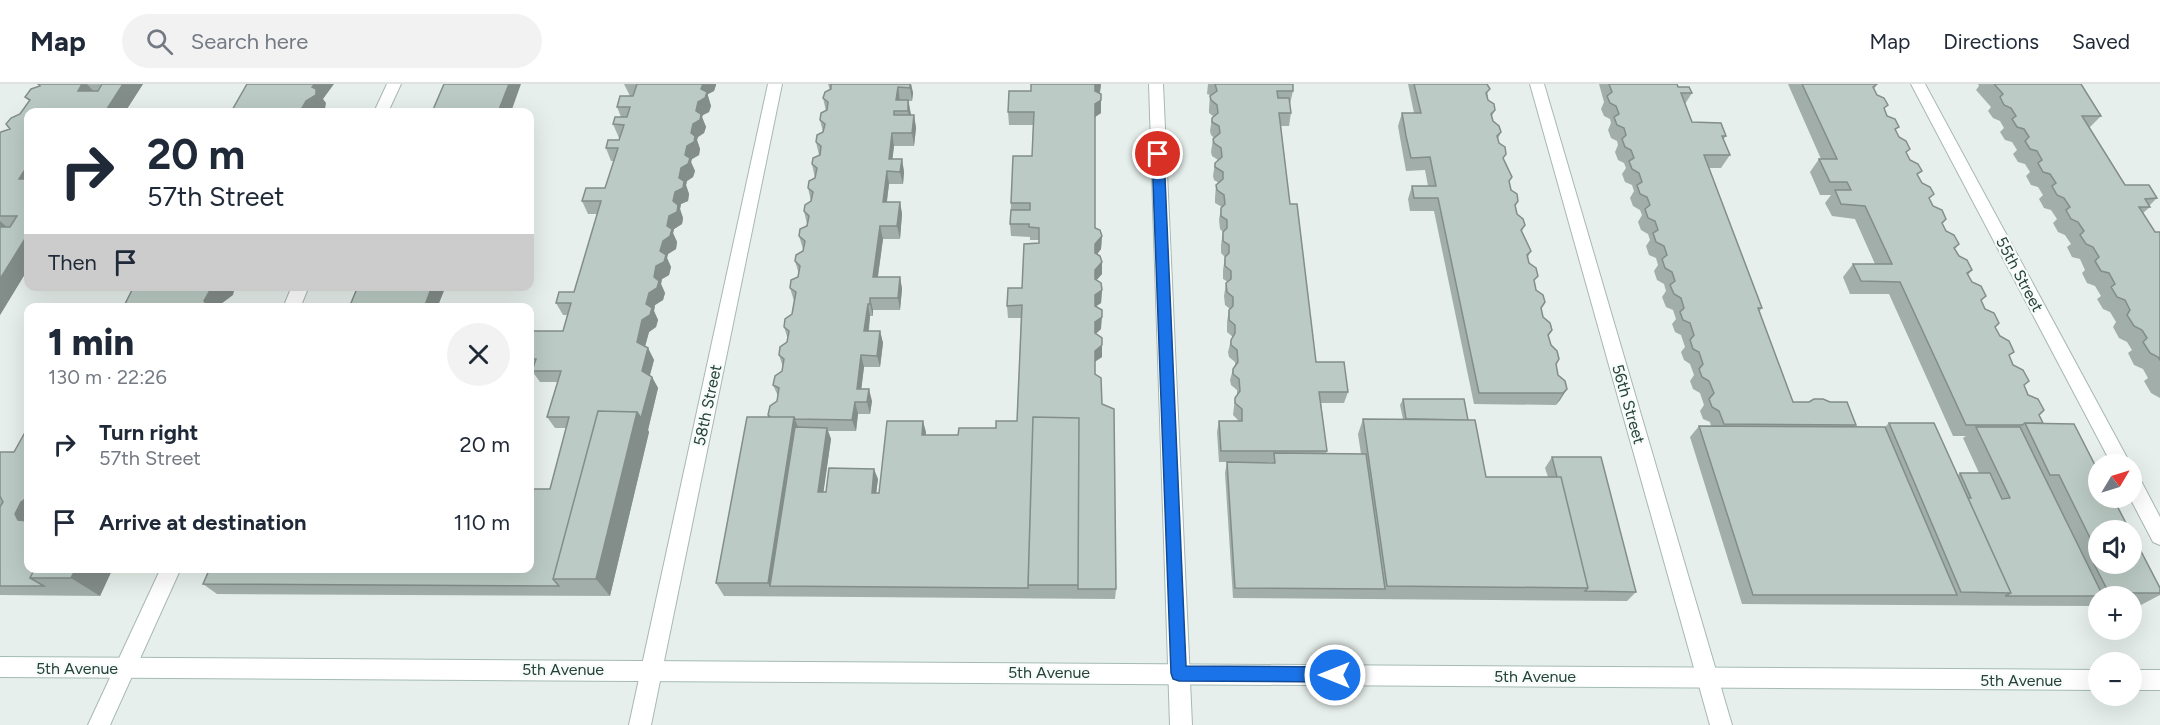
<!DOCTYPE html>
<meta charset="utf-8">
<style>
body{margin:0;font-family:Figtree,sans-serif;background:#f2f2f3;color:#1f2937;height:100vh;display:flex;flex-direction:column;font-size:22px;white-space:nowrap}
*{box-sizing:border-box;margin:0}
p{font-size:20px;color:#747a83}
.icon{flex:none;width:33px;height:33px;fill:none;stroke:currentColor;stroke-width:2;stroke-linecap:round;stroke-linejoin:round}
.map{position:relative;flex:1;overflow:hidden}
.panel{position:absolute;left:24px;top:219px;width:510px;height:270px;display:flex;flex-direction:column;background:#fff;border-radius:12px;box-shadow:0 6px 24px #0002}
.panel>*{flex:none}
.guide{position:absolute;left:24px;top:24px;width:510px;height:183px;border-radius:12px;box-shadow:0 6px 24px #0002;background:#fff;color:#1f2937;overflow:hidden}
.needle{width:39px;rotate:52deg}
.fabs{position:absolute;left:2088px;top:370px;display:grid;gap:12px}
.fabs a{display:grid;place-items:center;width:54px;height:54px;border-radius:50%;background:#fff;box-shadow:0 6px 24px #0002;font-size:30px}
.pin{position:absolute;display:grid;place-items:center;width:51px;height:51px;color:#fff;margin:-26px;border:3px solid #fff;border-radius:50%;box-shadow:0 2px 6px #0007}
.me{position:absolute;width:66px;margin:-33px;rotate:270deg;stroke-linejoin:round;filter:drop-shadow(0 0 4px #0008)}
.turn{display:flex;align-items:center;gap:21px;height:126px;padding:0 24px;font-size:27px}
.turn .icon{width:78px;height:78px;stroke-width:2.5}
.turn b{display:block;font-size:42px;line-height:51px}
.then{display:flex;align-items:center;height:57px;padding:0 24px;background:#0003;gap:12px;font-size:22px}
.round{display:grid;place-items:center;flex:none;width:63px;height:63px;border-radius:32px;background:#f2f2f3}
.head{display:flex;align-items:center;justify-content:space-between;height:102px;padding:0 24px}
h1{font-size:36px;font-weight:800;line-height:45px}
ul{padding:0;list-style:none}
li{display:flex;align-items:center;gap:18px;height:78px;padding:0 24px}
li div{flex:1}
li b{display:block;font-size:22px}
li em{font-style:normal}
header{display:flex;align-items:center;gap:36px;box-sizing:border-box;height:84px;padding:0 30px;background:#fff;border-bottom:2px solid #e0e1e3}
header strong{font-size:28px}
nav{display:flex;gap:33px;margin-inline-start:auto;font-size:21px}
.search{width:420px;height:54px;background:#f2f2f3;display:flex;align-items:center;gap:15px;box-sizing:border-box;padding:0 21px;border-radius:33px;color:#747a83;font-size:22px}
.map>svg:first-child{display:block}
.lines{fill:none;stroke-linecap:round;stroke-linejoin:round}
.street-casing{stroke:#a8b8b2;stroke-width:2}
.secondary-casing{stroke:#a4bbb3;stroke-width:2}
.street{fill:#fff;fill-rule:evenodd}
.secondary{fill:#fff;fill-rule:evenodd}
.wall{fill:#a1aea9}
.shaded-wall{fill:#838d89}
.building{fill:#bbcac4;stroke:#838d89;stroke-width:1.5}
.route{fill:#1a73e8;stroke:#114b97;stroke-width:1.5}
.labels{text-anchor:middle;stroke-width:4.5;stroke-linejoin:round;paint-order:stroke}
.street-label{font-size:16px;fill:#24423a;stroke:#f7fbf9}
</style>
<header>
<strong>Map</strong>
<div class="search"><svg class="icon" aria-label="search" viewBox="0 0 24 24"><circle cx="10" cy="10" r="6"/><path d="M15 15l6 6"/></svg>Search here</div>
<nav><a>Map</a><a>Directions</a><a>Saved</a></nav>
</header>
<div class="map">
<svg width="2160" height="641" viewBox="0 0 2160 641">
<rect width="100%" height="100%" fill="#e6efeb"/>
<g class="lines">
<defs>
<path id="street" d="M387 0H401L388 28H374Z
M768 0H782L651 641H629Z
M1149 0H1163L1192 641H1170Z
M1530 0H1544L1732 641H1710Z
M1911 0H1925L2131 381H2112Z
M292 202H309L300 224H283Z
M2132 391 2139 393 2160 433V461L2153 458 2130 414Z
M161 484H181L110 641H88Z"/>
<path id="secondary" d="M0 573 2098 586V606L0 593Z
M2132 586H2160V606H2132Z"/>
</defs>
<use href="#street" class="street-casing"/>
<use href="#secondary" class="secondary-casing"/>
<use href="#street" class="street"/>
<use href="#secondary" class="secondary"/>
</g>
<path class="wall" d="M38 0H143L125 28H28V185L0 231V49L10 45 29 17 25 13 40 2Z
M624 0H716V1L714 7 708 10V12L711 22 709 28 703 31 702 33 706 43 704 49 698 53 697 56 700 65 699 71 692 75 691 78 695 87 693 93 687 97 686 101 689 110 688 117 681 120 680 125 683 134 682 140 674 145 673 149 677 158 676 165 668 170 667 174 671 183 669 191 662 195 661 200 665 209 663 216 655 221 654 227 658 236 656 243 649 248 645 262 648 264 654 276 650 291 652 293 658 304 648 346 649 348 610 512 217 510 203 500 550 405 566 344H555L547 333 558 298H540L532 287H530V247H563L567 231H563L556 219 574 208 598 130H588L582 117 605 104 614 77H611L606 64 619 56 620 54H619L613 40 621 33 617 23 630 12Z
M828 0H911L913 9 912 17H909L910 31H914L916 44 914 62H894L892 75H902L904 88 903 100H889L887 118H900L902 130 900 155H883L878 193H900L902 205 900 226H873V232H870L869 247H880L883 259 880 283H864L861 305 872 317 870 330H858L856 347H828L831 355 823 408 878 395 876 409H879L926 348 925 351H958L996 344 1017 337 1021 234H1008L1007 222 1022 204 1039 159V156H1030V153L1011 152 1010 140 1011 119 1032 72 1033 41H1009L1008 28 1031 7V0H1101L1100 8 1099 9 1101 29 1095 33V144L1102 152 1101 165 1097 170 1102 178V190L1096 196 1102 206 1101 219 1096 222 1101 245 1096 250 1102 273 1095 278V290L1102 320 1116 505 1115 515 724 512 716 499 768 333V331L777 317 778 312 773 301 782 287 783 283 779 271 787 258 788 255 784 243 792 230 794 217 790 204 798 193 799 190 795 177 803 167V165L799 152 807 140 804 127 811 117 808 104 815 94 812 80 819 71 816 58 823 48 820 36 826 27 823 14 830 6Z
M1208 0H1293V7L1290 20 1291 29 1289 42H1281L1290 120 1316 278 1348 308 1344 319H1321L1327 367 1326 369 1361 370 1358 350 1363 335H1403L1400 321 1403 315 1468 336 1486 393H1548L1545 384 1552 373 1636 508 1627 517 1233 514 1225 389 1227 378 1272 379V378H1219L1217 348 1219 337H1239L1233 331 1235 314 1237 311V306L1231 301 1230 296 1233 285 1235 281V278L1229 273 1228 268 1231 256 1233 253 1227 248V238L1229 226 1230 225 1225 221 1224 212 1226 199 1228 198 1223 195V186L1225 173 1221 169V161L1223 148 1220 145 1219 136 1221 124 1222 123 1215 119V114L1216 101 1219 99 1214 96 1213 92 1215 79 1218 76 1212 72 1211 68 1213 55 1214 54 1211 51 1210 47 1212 34 1213 32 1209 29V25L1210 11 1207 10Z
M1408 0H1487L1488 16 1495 26 1492 32 1493 37 1501 48 1498 55 1511 106 1518 117 1515 123 1517 130 1525 141 1522 147 1531 167 1528 173 1536 206 1545 218 1541 225 1543 233 1552 246 1548 253 1558 291 1567 305 1560 316 1556 321 1474 320 1434 127H1410L1408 115 1412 102H1428L1425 86 1406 87 1402 65 1398 42 1402 29H1414Z
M1599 0H1677L1678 3 1692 9 1685 20 1692 38 1726 52 1723 56 1730 71 1721 84H1709L1762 224 1759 228 1793 318 1856 341 1855 343H1885L1889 339 1958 391 1960 389H1979L1963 354 1966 352H1953L1889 210H1850L1843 193 1853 180H1875L1855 135 1832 132 1825 119 1831 111H1820L1810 88 1819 75H1821L1788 0H1877L1874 5 1933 122 1946 135 1942 140 1946 147 1959 160 1955 165 1959 172 1972 186 1968 191 1972 198 1986 212 1981 217 2098 447V480L2160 504V511L2139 522H2132V513H2098V522L1742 520 1690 353 1699 342H1711L1710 338 1703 335 1700 327 1704 321 1700 309 1693 305 1690 297 1694 291 1690 280 1684 276 1681 268 1685 263 1681 251 1675 248 1672 240 1676 235 1673 226 1666 223 1662 213 1666 207 1664 200 1657 196 1654 187 1658 181 1656 174 1649 171 1646 162 1650 156 1648 150 1641 146 1638 138 1642 131 1640 126 1633 122 1630 114 1634 107 1632 101 1625 98 1622 90 1626 84 1624 79 1618 76 1615 68 1618 61 1617 57 1611 54 1608 46 1611 39 1610 35 1604 32 1601 25 1604 18Z
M1978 0H2081L2101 32 2089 44 2125 101 2157 114 2149 122 2150 123 2143 129 2155 148H2160V314L2151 309 2144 297 2148 294 2143 285 2134 281 2128 269 2132 266 2127 258 2119 254 2113 243 2116 238 2110 228 2103 225 2097 215 2101 212 2095 202 2087 199 2082 189 2085 186 2080 175 2072 173 2067 163 2071 160 2065 151 2058 148 2053 139 2057 135 2051 126 2044 124 2039 115 2043 111 2038 103 2031 101 2026 92 2030 88 2025 80 2018 78 2013 70 2017 66 2012 58 2005 56 2000 48 2004 44 2000 37 1993 34 1988 27 1991 23 1976 6 1979 2Z
M358 202H462V204H445L437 224H349Z
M0 368H14L28 484H113L100 512 0 511Z"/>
<path class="shaded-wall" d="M82 0H87L96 10 78 7Z
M123 0H143L125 28H105Z
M315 0H334L323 15 326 19 325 25 319 28H305L302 24 312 3Z
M509 0H521L511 28H498Z
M703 0H716V1L714 7 708 10V12L711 22 709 28 703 31 702 33 706 43 704 49 698 53 697 56 700 65 699 71 692 75 691 78 695 87 693 93 687 97 686 101 689 110 688 117 681 120 680 125 683 134 682 140 674 145 673 149 677 158 676 165 668 170 667 174 671 183 669 191 662 195 661 200 665 209 663 216 655 221 654 227 658 236 656 243 649 248 643 270 637 258Z
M910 0H911L913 9 912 17 910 4Z
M1095 0H1101L1100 8 1095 12Z
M898 3 900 17 896 16Z
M908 16 911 30 910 40 908 27Z
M1101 16V29L1095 33V20Z
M914 31 916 44 914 62 912 49Z
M892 49 894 62 891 88 889 75Z
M902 75 904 88 903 100 900 88Z
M26 84 28 87V104L19 95Z
M887 87 889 100 885 130 883 118Z
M900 118 902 130 900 155 897 142Z
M0 137 9 145 0 154Z
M880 142 883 155 876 205 873 193Z
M28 150V185L0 231V195Z
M1102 152 1101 165 1095 173V160Z
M1102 178V190L1095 198V186Z
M900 193 902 205 900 226 898 214Z
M216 202H230L234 207 233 211 221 220 219 224H209L204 217 209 208Z
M432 202H444L445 204 437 224H424Z
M1102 206 1101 219 1095 223V211Z
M870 214 873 226V232L870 220Z
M868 220 870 232 867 259 864 247Z
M1102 233 1101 245 1095 250V238Z
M880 247 883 259 880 283 877 272Z
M1102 261V273L1094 278 1095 267Z
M648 264 654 276 648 298 642 287Z
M861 271 864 283 860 316 857 305Z
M652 293 658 304 648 346 649 348 610 512 596 495 637 328Z
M869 305 872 317 870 330 867 318Z
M1567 305 1560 316 1556 321 1563 309Z
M855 318 858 330 856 347 852 336Z
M794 333 800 348 770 502 768 499Z
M923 337 926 348 925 362 922 351Z
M827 344 831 355 822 419 818 408Z
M874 385 878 395 875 419 872 409Z
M28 413V443L18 436 15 430 21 418Z
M76 484H113L100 512 71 494Z"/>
<path class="building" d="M38 0H82L78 7H98L102 0H123L105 28H28V84H26L19 95H28V150L0 195V143H10L17 132H0V49L1 48 10 45 6 40 11 34 20 30 30 16 25 13 31 5 40 2Z
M247 0H315L312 3 316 5V11L306 17 302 24 307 28H231Z
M444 0H509L498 28H432Z
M637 0H703L701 5 707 8 705 14 698 18 696 27 701 30 700 36 693 40 691 49 695 52 694 58 687 62 685 71 690 74 688 80 681 84 679 94 684 97 683 104 675 108 673 117 678 121 677 128 669 132 667 142 672 145 670 152 663 157 660 167 666 171 664 178 656 182 654 193 659 197 657 204 649 209 646 220 652 224 650 231 642 236 637 258 648 264 642 287 652 293 641 334 637 328 598 327 553 495 559 502 203 500 210 484H530V405H550L569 333H547L561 287H532L536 275H530V247H563L571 219H556L559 208H574L601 117H582L586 104H605L618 64H606L608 56H619L624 41 613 40 615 33H627L630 23H617L620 12H633Z
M831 0H910V4L898 3 896 16H908V27H894V31H914L912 49H892L889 75H902L900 88 887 87 883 118H900L897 142H880L873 193H900L898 214H870V220H868L864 247H880L877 272 861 271 857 305H869L867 318H855L852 336 795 335 794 333H771L768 331 770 322 777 317 779 304 773 301 775 292 782 287 784 275 779 271 780 263 787 258 789 247 784 243 785 235 792 230 796 208 790 204 791 196 798 193 800 182 795 177 796 171 803 167 805 157 799 152 800 145 807 142 809 132 804 127 805 121 811 117 813 108 808 104 809 97 815 94 817 84 812 80 813 74 820 71 821 62 816 58 817 51 823 48 825 40 820 36 821 29 827 26 828 18 823 14 825 8 831 5Z
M1031 0H1095V7L1101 10V16L1095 20V144L1100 146 1102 152 1095 160V169L1100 172 1102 178 1095 186V195L1101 199 1102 206 1095 211V222L1102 226V233L1095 238V249L1102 254V261L1095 267V290L1101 294 1102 320 1114 325 1116 505H1078L1079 334 1033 333 1028 504 770 502 795 343 827 344 818 408H826L829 384 874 385 872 409H879L887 337H923L922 351H958L959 344H996V337H1017L1022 221 1007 222 1008 204H1022L1024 160 1039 159V144L1029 143V140H1010L1011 126H1030V119H1011L1013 72H1032L1034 28H1008L1009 7H1031Z
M1215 0H1293V7H1277L1278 14H1289L1291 29H1279L1290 120H1297L1316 278H1344L1348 308H1319L1327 367H1221L1219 337H1242V325L1235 319V314L1240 307 1239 295 1233 290V285L1238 278 1237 266 1231 261V256L1235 249V241L1229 236V226L1233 222V213L1227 208 1226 199 1231 195V187L1225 182V173L1229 169V161L1223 157V148L1227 144V136L1221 132V124L1225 120 1224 111 1217 106 1216 101 1223 95V88L1215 83V79L1222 73 1221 64 1214 59 1213 55 1220 49 1219 42 1212 38V34L1218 29 1217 21 1211 16 1210 12 1217 7Z
M1414 0H1487L1490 5 1486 9 1488 16 1494 20 1495 26 1491 30 1493 37 1499 42 1501 48 1497 52 1499 59 1505 63 1506 70 1503 74 1512 93 1509 97 1511 106 1517 110 1518 117 1515 121 1517 130 1523 135 1525 141 1521 146 1531 167 1527 171 1529 179 1536 184 1538 192 1534 196 1536 206 1543 211 1545 218 1541 224 1543 233 1550 239 1552 246 1548 251 1551 261 1557 267 1559 275 1556 280 1558 291 1565 297 1567 305 1563 309H1479L1438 114H1414L1412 102H1436L1430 73 1411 74 1406 52 1402 29H1421Z
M1609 0H1677L1678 3H1689L1692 9H1681L1692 38 1721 39 1726 52H1722L1730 71H1704L1762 224H1758L1793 318H1809L1814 315H1823L1830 318H1847L1856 341 1724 340 1719 327 1712 323 1709 315 1714 309 1709 297 1702 293 1699 285 1703 280 1699 268 1693 265 1690 256 1694 251 1690 239 1683 236 1680 228 1684 224 1681 214 1674 210 1670 201 1675 197 1672 188 1665 184 1662 175 1667 171 1664 162 1656 158 1653 149 1658 146 1655 137 1648 134 1645 125 1650 121 1647 113 1640 110 1637 101 1642 98 1639 89 1632 85 1629 77 1634 74 1631 66 1625 63 1622 55 1626 51 1624 44 1617 41 1614 33 1619 30 1616 22 1610 19 1607 12 1612 8Z
M1802 0H1877L1873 3 1877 11 1884 14 1888 21 1884 24 1887 32 1895 35 1899 43 1895 45 1899 53 1906 57 1910 65 1906 68 1910 76 1918 80 1922 87 1917 90 1922 99 1930 103 1934 110 1929 114 1933 122 1942 126 1946 135 1942 139 1946 147 1954 151 1959 160 1954 164 1959 172 1967 176 1972 186 1967 189 1972 198 1981 202 1986 212 1981 216 1985 225 1994 229 1999 239 1995 243 2000 252 2009 257 2014 268 2009 271 2013 281 2023 286 2029 297 2024 301 2028 311 2038 315 2044 326 2039 331 2043 339H2025L2022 341H1966L1900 198 1861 197 1853 180H1892L1865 122 1841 120 1835 106H1851L1847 98H1830L1819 75H1837Z
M1994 0H2081L2101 32H2082L2125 101H2149L2157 114 2145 115 2150 123H2139L2155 148H2160V276L2158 273 2150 269 2143 258 2147 254 2142 246 2134 242 2127 231 2130 226 2125 216 2117 213 2111 203 2115 200 2109 189 2101 187 2095 177 2099 173 2093 163 2086 160 2080 151 2084 147 2078 138 2071 135 2066 126 2070 123 2064 114 2057 111 2052 102 2056 99 2050 90 2043 88 2038 79 2042 76 2037 67 2030 65 2025 57 2029 53 2024 45 2017 43 2012 35 2016 32 2011 24 2004 21 2000 13 2003 10Z
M134 202H216L209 208 204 217 209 223V224H123Z
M358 202H432L424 224H349Z
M1403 315H1464L1468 336 1406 335Z
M598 327 637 328 596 495H553Z
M747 333H794L768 499H716Z
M1033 333 1079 334 1078 501H1028Z
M1363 335 1475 336 1486 393H1561L1588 504 1387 502Z
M1889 339H1934L2011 509 1961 508Z
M2025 339 2074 340 2098 387V414H2113L2130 447H2098V470L2059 391H2050Z
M1699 342 1885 343 1957 511H1753Z
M28 343V413L21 418 15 430 18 436 28 437V484H35L30 494 44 502H0V423L3 418 0 412V368H14Z
M1976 343H2020L2103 512H2005L2011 509 1968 414H1971L1960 389H1990L2002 415 2010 414Z
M1274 369 1366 370 1385 505 1235 504 1227 378 1275 379Z
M1552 373H1601L1636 508 1585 507 1588 504 1561 393H1557Z
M2132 450 2160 504V509H2109L2094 480H2132Z
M35 484H76L71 494H30Z"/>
<path class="route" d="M1158 66 1164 70 1186 582 1335 583 1341 585 1343 591 1341 596 1335 598 1179 597 1173 595 1171 589 1152 70Z"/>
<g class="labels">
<g class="street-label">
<text transform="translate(2020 190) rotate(62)" y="6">55th Street</text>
<text transform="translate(1629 320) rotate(74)" y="6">56th Street</text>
<text transform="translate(707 321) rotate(-78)" y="6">58th Street</text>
<text x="77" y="590">5th Avenue</text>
<text x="563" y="591">5th Avenue</text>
<text x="1049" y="594">5th Avenue</text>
<text x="1535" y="598">5th Avenue</text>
<text x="2021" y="602">5th Avenue</text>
</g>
</g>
</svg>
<div class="fabs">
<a><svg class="needle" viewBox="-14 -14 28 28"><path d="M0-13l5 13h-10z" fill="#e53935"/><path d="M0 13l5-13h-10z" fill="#747a83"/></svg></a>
<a><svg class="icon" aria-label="sound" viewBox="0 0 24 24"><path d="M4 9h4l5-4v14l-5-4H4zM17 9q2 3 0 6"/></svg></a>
<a>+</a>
<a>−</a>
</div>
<div class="pin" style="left:1158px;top:70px;background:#d93025"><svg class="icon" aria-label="arrive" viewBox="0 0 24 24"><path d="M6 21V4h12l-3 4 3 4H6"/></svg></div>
<svg class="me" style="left:1335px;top:591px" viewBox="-20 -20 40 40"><circle r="17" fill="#1a73e8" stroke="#fff" stroke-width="3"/><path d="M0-11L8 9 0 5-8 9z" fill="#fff"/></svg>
<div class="guide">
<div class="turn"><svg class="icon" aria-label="right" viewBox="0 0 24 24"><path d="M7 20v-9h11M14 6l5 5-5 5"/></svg><div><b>20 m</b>57th Street</div></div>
<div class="then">Then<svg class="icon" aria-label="arrive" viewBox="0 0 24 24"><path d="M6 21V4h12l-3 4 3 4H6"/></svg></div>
</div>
<section class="panel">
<div class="head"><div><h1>1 min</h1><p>130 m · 22:26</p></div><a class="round"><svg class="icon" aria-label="close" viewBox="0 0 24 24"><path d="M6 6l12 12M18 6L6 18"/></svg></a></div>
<ul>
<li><svg class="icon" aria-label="right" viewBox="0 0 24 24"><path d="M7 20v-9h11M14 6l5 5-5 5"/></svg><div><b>Turn right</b><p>57th Street</p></div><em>20 m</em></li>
<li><svg class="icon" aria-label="arrive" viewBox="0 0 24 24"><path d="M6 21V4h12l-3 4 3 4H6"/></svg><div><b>Arrive at destination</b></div><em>110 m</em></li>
</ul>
</section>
</div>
